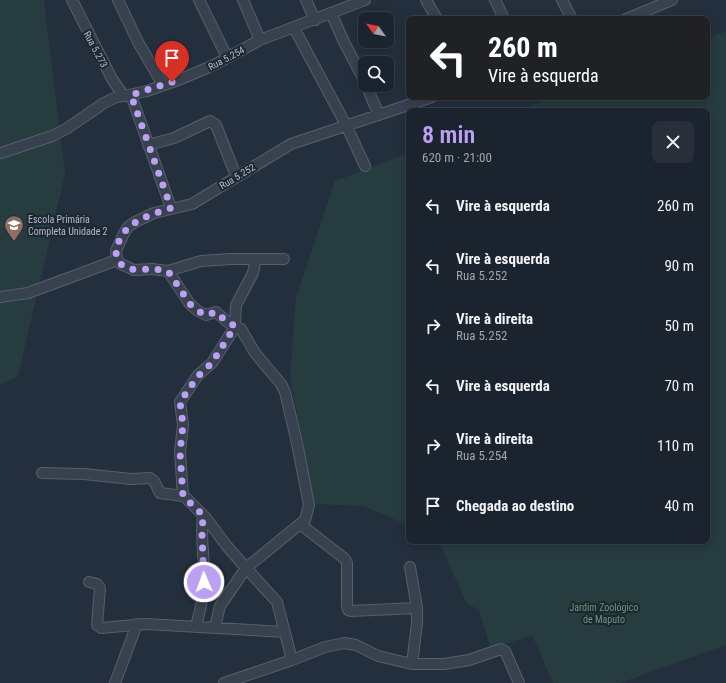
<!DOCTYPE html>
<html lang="pt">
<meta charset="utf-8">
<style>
body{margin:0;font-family:"Roboto Condensed",sans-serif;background:#282f3a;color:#f1f3f6;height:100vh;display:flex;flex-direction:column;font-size:15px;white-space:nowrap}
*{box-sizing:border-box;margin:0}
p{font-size:13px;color:#a0a4aa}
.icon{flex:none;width:22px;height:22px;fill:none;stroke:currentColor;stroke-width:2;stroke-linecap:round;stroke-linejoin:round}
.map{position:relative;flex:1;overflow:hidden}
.side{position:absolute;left:406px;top:108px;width:304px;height:436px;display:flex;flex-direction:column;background:#1b232e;border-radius:8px;box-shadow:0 2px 10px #0003,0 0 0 1px #39404a}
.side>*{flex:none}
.banner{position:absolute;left:406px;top:16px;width:304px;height:84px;border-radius:8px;box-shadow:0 2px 10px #0003,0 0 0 1px #39404a;background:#202124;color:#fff;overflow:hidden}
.needle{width:26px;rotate:303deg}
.fabs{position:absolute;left:358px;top:12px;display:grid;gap:8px}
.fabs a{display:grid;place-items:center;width:36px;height:36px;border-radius:8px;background:#1b232e;box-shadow:0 2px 10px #0003,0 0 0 1px #39404a;font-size:20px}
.pin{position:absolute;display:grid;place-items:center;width:34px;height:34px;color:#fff;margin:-41px -17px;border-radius:50% 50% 50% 0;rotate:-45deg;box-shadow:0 0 4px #0007}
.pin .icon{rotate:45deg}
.me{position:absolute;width:44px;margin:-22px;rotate:358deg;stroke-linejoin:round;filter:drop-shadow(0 0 3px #0008)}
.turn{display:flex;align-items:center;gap:14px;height:84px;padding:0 16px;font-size:18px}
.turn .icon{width:52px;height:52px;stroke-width:2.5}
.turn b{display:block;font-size:28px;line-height:34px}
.round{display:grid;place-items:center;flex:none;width:42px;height:42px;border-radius:8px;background:#282f3a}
.summary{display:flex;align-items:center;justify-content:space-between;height:68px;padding:0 16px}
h1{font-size:24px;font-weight:600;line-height:30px;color:#bca0f2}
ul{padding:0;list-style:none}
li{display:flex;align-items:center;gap:12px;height:60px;padding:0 16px}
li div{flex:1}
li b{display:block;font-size:15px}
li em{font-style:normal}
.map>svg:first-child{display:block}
.green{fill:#263c3f}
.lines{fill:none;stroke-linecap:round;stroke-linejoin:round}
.minor-casing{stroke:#565f6c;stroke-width:12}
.minor{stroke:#38414e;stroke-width:10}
.route{stroke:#bca0f2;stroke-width:7;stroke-dasharray:0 12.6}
.labels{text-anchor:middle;stroke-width:4;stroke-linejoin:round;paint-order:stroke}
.street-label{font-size:10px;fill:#b4bcc9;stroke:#1d2633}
.poi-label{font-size:10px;fill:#b4bcc9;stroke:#1d2633;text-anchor:start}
.park-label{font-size:10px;fill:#6b9a76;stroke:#1d2633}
</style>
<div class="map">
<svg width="726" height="683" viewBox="0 0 726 683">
<rect width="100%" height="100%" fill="#242f3e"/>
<path class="green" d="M0 0H44L65 174 18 376 0 385Z
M726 31V645L620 683H553L532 635 491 649 479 610 466 603 439 541H707V111H518L554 97H707V39Z
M409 153V526L364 506 314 504 290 377 296 298 335 181Z"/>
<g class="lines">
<defs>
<path id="minor" d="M72 0 112 79 123 95
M118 0 138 42 163 85
M199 0 227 57
M243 0 260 40
M306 0 315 20
M426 0 437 19
M495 0 504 19
M562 0 572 19
M331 13 344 42 365 82
M626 19 672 0
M294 28 346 125 365 166
M366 85 379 115
M131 95 171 208
M148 145 174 138 210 121 216 125 236 176
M1 153 52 136 66 129 104 103 114 98 147 91 181 79 214 65 260 40 365 0
M284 259H231L201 261 168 271 152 269 134 270 121 264 117 260 116 251 124 233 128 227 135 222 154 213 192 204 291 144 432 97
M168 271 190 304 198 311 206 315 216 312 230 324 241 329 255 353 281 384 285 392 297 443 309 505 305 520 246 568 220 606 215 627
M0 297 28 293 117 260
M42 473 84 474 131 479 150 478 154 481 160 493 183 496 187 499 206 518 226 545 246 568 277 602 292 660
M183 496 180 452 183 425 180 402 198 375 212 363 233 330 235 326 236 305 253 273 256 259
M300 524 345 559 347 563V605L348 610 351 611 417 608
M410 567 417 608V623L412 664
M89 582 97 584 100 588 97 625 101 628 146 624 285 632
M196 626C200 611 204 598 204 583 205 560 200 538 203 515
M115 683 137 624
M224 683 292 660 325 647 344 643 356 645 378 656 412 664H444L469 660 501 649 505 651 519 683"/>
</defs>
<use href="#minor" class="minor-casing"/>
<use href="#minor" class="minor"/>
</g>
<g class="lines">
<path class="route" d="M172 82 131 95 171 208C146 216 117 224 116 256 122 273 138 269 152 269 157 269 163 270 168 271L190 304 198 311 206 315 216 312 226 321 235 326 212 363 198 376 180 402 183 425 180 452 183 496 203 515 202 536 204 582"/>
</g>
<defs>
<symbol id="school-pin" viewBox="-11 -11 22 30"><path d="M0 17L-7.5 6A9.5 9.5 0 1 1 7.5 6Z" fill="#8d6e63" stroke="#1d2633"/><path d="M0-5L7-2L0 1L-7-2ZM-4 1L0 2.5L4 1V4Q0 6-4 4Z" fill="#fff"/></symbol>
</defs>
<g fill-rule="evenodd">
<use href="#school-pin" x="3" y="214" width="22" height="30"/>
</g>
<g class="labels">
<g class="street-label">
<text transform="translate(96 49) rotate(62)" y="4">Rua 5.273</text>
<text transform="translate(226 58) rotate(-28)" y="4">Rua 5.254</text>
<text transform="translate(237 176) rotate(-31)" y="4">Rua 5.252</text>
</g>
<g class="poi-label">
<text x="28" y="223">Escola Primária<tspan x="28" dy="12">Completa Unidade 2</tspan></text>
</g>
<g class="park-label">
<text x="604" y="611">Jardim Zoológico<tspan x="604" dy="12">de Maputo</tspan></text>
</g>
</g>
</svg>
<div class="fabs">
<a><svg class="needle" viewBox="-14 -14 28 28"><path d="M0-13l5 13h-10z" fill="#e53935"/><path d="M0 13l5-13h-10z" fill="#a0a4aa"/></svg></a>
<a><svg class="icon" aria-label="search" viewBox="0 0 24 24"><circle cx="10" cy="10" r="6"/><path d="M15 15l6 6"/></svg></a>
</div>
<div class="pin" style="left:172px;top:82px;background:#d93025"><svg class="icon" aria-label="arrive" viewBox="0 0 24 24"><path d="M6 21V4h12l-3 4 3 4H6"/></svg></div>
<svg class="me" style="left:204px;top:582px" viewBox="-20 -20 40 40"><circle r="17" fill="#bca0f2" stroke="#fff" stroke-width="3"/><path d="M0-11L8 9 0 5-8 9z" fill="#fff"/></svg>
<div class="banner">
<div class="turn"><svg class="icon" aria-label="left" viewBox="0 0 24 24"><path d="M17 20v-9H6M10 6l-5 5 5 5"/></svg><div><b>260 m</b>Vire à esquerda</div></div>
</div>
<section class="side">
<div class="summary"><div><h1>8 min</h1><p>620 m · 21:00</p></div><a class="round"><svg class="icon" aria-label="close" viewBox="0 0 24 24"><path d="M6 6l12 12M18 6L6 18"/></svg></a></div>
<ul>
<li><svg class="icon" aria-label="left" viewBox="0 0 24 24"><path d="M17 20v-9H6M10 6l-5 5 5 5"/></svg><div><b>Vire à esquerda</b></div><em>260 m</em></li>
<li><svg class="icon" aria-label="left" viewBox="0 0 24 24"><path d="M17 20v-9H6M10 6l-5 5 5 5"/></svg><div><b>Vire à esquerda</b><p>Rua 5.252</p></div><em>90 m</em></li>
<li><svg class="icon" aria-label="right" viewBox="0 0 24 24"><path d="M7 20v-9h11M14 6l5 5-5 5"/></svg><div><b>Vire à direita</b><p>Rua 5.252</p></div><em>50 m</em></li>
<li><svg class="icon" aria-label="left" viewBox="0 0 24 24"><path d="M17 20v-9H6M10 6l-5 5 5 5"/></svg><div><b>Vire à esquerda</b></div><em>70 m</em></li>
<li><svg class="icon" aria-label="right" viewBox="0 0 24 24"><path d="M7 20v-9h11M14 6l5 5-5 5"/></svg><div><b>Vire à direita</b><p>Rua 5.254</p></div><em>110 m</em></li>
<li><svg class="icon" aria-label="arrive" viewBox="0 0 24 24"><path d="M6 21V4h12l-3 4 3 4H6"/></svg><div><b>Chegada ao destino</b></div><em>40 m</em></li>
</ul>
</section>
</div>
